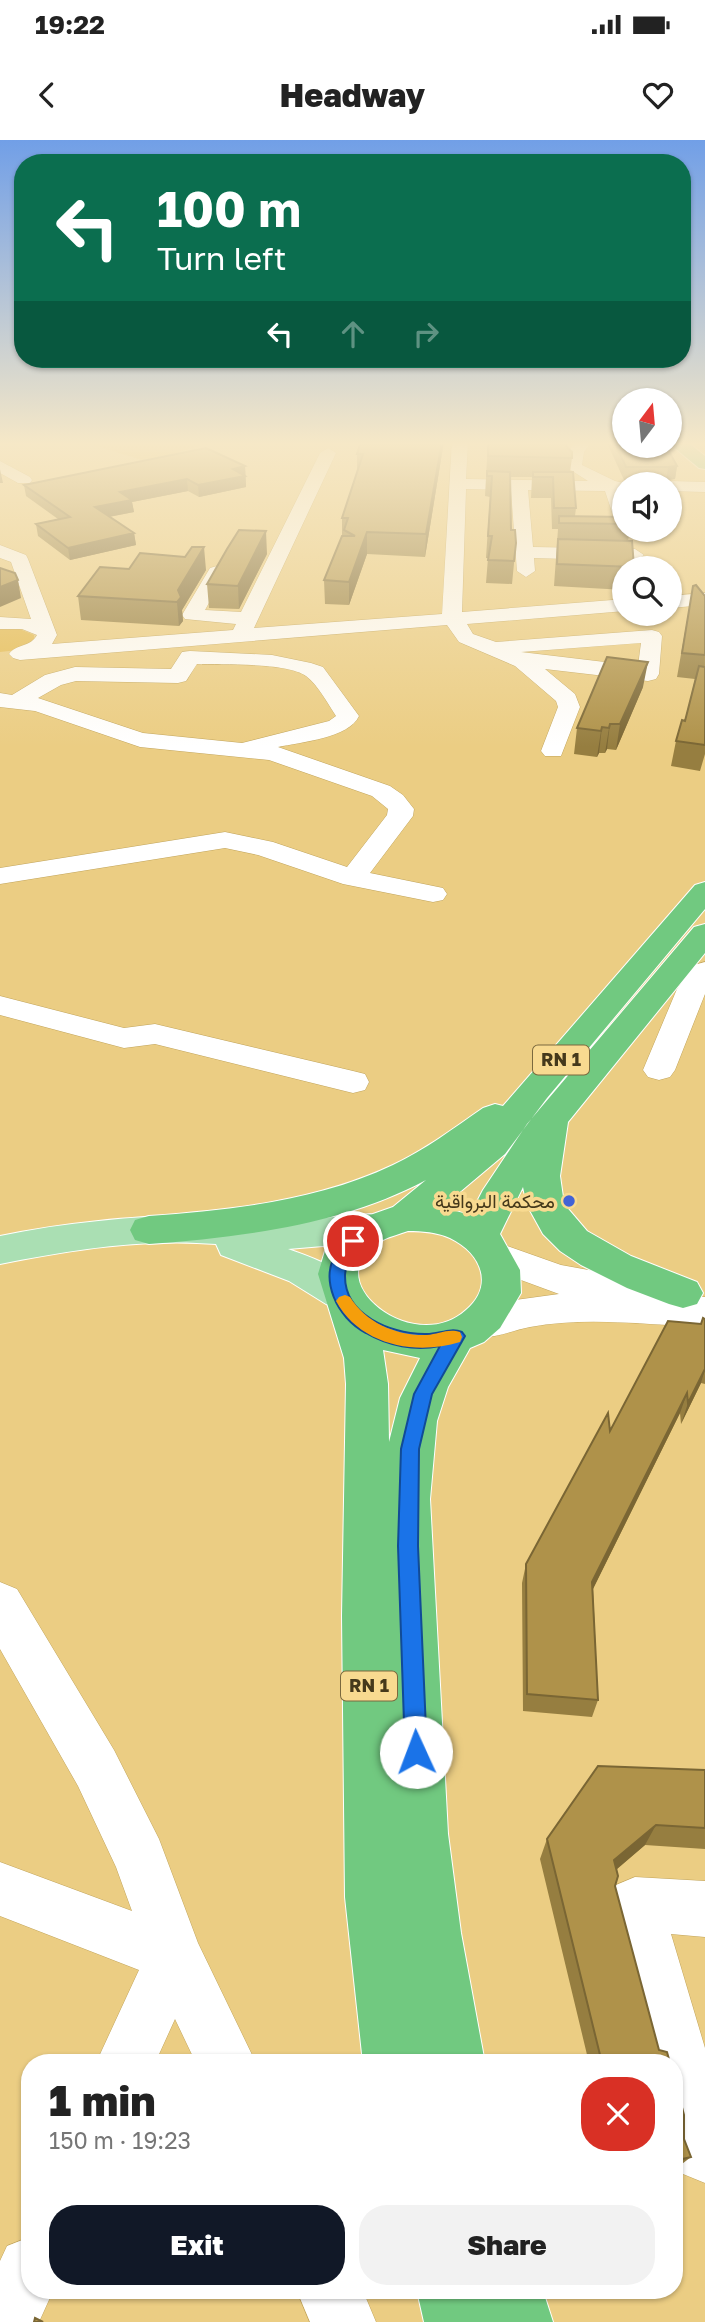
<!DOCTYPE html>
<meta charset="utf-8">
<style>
body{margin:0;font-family:"Golos Text",Vazirmatn,sans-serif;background:#f2f2f2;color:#222;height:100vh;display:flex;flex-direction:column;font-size:26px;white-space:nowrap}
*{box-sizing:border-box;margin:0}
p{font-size:23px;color:#767676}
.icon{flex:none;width:38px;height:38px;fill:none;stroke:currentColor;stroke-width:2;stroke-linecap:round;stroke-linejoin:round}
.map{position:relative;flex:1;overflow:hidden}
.panel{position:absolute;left:21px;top:1914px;width:662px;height:245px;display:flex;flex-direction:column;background:#fff;border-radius:28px;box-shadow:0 2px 5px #0004}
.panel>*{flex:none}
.hud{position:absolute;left:14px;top:14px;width:677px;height:214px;border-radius:28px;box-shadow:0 2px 5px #0004;background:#0b6e4f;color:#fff;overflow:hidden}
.needle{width:46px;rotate:16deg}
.tools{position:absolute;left:612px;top:248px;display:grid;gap:14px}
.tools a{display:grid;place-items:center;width:70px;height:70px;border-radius:50%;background:#fff;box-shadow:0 2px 5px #0004;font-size:35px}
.pin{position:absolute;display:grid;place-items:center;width:60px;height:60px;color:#fff;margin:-30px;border:4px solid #fff;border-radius:50%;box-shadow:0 2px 7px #0007}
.me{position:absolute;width:77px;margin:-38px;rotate:358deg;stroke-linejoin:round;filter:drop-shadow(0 0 5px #0008)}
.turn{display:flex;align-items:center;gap:24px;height:147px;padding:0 28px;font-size:32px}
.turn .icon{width:91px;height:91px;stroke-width:2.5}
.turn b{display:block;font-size:49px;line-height:60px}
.lanes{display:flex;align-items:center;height:66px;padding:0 28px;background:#0003;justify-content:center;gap:35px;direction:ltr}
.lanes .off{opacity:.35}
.round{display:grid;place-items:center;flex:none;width:74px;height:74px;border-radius:28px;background:#f2f2f2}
.summary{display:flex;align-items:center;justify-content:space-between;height:119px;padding:0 28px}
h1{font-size:42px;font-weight:800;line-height:52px}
.primary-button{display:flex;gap:14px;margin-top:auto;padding:14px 28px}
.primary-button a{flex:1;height:80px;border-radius:28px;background:#111827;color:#fff;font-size:28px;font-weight:800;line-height:80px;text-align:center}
.primary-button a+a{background:#f2f2f2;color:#222}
.status{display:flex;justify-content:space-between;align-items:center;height:49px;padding:0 35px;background:#fff;direction:ltr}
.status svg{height:19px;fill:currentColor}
header{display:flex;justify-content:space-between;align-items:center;height:91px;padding:0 28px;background:#fff;font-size:32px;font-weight:800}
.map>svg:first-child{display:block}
.green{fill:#e4bb52}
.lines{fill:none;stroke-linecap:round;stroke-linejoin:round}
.minor-casing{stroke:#c1a45b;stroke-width:1}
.major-casing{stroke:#fff;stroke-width:2}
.highway-casing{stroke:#fff;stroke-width:2}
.minor{fill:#fff;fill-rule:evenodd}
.major{fill:#aadfb3;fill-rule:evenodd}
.highway{fill:#71c980;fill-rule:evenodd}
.wall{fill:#967e40}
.shaded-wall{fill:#7a6634}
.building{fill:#af924a;stroke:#7a6634;stroke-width:2}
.route{fill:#1a73e8;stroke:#114b97;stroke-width:2}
.slow{fill:#f59e0b}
.poi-dot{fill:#4262d5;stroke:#f8da90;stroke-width:2.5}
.labels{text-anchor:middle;stroke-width:7;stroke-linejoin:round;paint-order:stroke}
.shield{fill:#f8da90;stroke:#7b693e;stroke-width:2}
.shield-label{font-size:18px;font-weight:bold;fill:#45391b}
.poi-label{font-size:19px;fill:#45391b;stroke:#f8da90;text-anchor:end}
</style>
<div class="status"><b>19:22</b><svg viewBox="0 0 49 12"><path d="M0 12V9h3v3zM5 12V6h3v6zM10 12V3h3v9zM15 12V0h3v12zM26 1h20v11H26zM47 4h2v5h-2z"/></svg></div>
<header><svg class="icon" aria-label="back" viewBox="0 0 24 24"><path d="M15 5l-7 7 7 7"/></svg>Headway<svg class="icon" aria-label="heart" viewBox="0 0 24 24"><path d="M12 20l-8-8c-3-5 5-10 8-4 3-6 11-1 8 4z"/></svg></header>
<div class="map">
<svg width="705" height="2182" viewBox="0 0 705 2182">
<rect width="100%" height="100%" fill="#ebcd83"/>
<path class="green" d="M80 301H215L163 317 142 320Z
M17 488 34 495V500L18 510 0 512V489Z"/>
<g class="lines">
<defs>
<path id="minor" d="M452 301H468L466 339 588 341 566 327 568 312 576 301H592L584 312 582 325 615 341 632 345H625V351H622L625 358V389L616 384 605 351 528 350 533 407 635 409 644 415 635 421 534 418 535 431 526 437 517 431 511 350 466 349 462 472 625 459V471L467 484 473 494 496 502 652 490 659 492 662 496 659 534 656 539 648 541 545 529 575 554 580 567 561 616H545L541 611 558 567 556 561 515 526 459 502 447 485 20 520 13 518 9 514C16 504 31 507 37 495L22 489H0V477L31 479 11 422 0 418V405L26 415 28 419 57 495 52 504 233 490 236 484 185 479 182 475 210 428 217 426 226 432 205 470 241 472 320 313 328 308 336 313 254 488 442 474ZM641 503 638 526 521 512Z
M0 321 30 337 32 340 30 343H18L0 333Z
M670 341 705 342V352L670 351V345H663Z
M705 453V465L670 468V456Z
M190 511 272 515 311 523 323 527 359 576C349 598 301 602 278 607L390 646 403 655 414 669 413 676 370 733 443 748 447 754 443 760 433 762 343 744 258 715 225 708 0 744V728L225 692 273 702 347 727 387 675 388 669 372 656 269 620 140 607 35 571 0 567V553L12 555 45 535 75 527 171 529 182 512ZM197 524C222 525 287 522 306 536 318 545 328 564 336 576L329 581 242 603 143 593 38 558 61 545 76 541 178 543 186 541Z
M705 822V854L675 930 670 937 659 940 648 937 643 930 677 849 694 825Z
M0 856 124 888 155 884 353 931 365 934 369 942 365 950 353 953 155 904 124 908 0 875Z
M496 1102 561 1125 638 1139 643 1149 640 1154 705 1157V1187C648 1185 587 1176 530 1187 509 1191 488 1202 467 1195L461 1184 467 1173 508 1161 559 1154 483 1126 477 1116 483 1106Z
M0 1442 17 1449 114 1610 159 1699 198 1803 256 1923H196L175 1879 155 1923H96L139 1830 0 1776V1722L132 1771 116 1727 78 1646 0 1509Z
M635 1737 705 1741V1797L671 1794 705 1908V2043L683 2034 674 2010V1923H650L608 1764 616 1745Z
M30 2097V2151H53L39 2182H0V2121L7 2106Z
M297 2151H363L376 2182H310Z"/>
<path id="major" d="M198 1074 285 1081 370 1074 384 1078 389 1088 384 1098 370 1102 288 1109C313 1118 347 1129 360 1153L354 1164 340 1168 326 1164 289 1141 221 1115 216 1104C145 1098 69 1110 0 1124V1096C66 1082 131 1077 198 1074Z"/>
<path id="highway" d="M670 301H686L705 316V329L699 328 670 304Z
M705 742V769L547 958 505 1014 442 1067 470 1075 483 1050 527 984 694 787 705 784V813L568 982 560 1036 564 1064 587 1091 631 1116 697 1142 703 1153 697 1164 683 1168 669 1164 627 1148 581 1125 560 1111 543 1094 527 1065 523 1047 500 1094 520 1130 521 1153 500 1188 484 1202 470 1208 448 1247 437 1281 430 1359 448 1694 461 1793 485 1923H363L345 1757 342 1476 346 1244 344 1218 318 1134 325 1111 331 1101 353 1081 393 1067 426 1040C342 1085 242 1097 149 1104L135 1100 130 1090 135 1080 149 1076C232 1070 317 1061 393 1025 425 1010 454 988 483 968L495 964 503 966 695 745ZM408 1091C422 1091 437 1092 450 1098 481 1113 495 1145 466 1170 412 1219 311 1136 383 1100 391 1096 400 1094 408 1091ZM383 1210 420 1218 400 1258 389 1302 388 1244Z
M417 2151H543L553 2182H424Z"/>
</defs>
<use href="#minor" class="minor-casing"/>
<use href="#major" class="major-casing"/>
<use href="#highway" class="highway-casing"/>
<use href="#minor" class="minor"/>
<use href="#major" class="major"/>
<use href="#highway" class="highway"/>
</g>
<path class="wall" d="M444 301 425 417 367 414 349 465 325 464 324 440 342 396V378L357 334V314Z
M488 301H568L567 308 572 318 570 332 576 368 575 376 625 377V390H630L628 401 634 427V429H625V450L554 446 558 389H552L551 358H531L532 337H510L511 390 516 403 512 444 486 443 488 418H486L490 357 485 356Z
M609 301H614L677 326 675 339 666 340H624L608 305Z
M245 326 246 347 199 357 188 351 132 362 134 372 109 377 134 393 136 405 70 420 38 396 36 384 58 379 26 356 24 345Z
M267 414 239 469 209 468 207 444Z
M129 429 206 430 182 470 183 481 179 486 81 480 78 456Z
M693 446 705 456V614L700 631 671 626 676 601 685 581 695 539 677 537Z
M643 547 616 610 607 609 605 613H599L597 617 574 614 577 588Z
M705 1179V1244L701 1243 681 1284 680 1273 593 1449 598 1560 592 1577 523 1571 522 1443 526 1424 610 1291Z
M705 1630V1709L645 1705 616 1730 615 1746 659 1910 670 1923H589L540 1719 547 1699Z
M674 1937 684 1999 691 2017 678 2027 674 2028Z"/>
<path class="shaded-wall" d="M442 301H444L425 417 426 394Z
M245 326 246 347 199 357 198 345 233 329Z
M677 326 675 339 666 340 668 327Z
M0 329 3 343H0Z
M187 339 188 351 132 362 134 372 97 379 95 367 120 352Z
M266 391 267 414 239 469 238 446Z
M367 392V414L349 465V442Z
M134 393 136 405 70 420 68 408Z
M204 407 206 430 182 470 183 481 179 486 177 462 178 450Z
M18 440 21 458 0 467V447Z
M648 522 643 547 616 610 620 584Z
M610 584 607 609 605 613 609 588Z
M602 587 599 613 597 617 601 591Z
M705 1229 701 1243 681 1284 688 1263Z
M687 1253 680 1273 587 1461 592 1442Z
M656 1685 645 1705 605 1739 614 1720Z"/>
<path class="building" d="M361 301H442L426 394 367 392 349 442 324 440 342 396H355L344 390 348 378H342L363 314H357Z
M488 301H567L566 306 572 312V318L488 316Z
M614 301H625V306H666L677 326 668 327H626Z
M206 308 245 326 233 329 245 336 198 345 187 339 120 352 132 360 95 367 134 393 68 408 36 384 70 377 24 345Z
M487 331 510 332 511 390H515L516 403 514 421 488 420 492 396H488L492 336H487Z
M533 332H573L576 368H554L553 337H533Z
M559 376 625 377V384L559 383Z
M239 390 266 391 238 446 207 444 227 409Z
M558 399 632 401 634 427 557 424Z
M192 407H204L178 450 181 457 177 462 78 456 100 427 129 429 140 413 185 417Z
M0 428 15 433 18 440 0 447Z
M696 445 705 456V515L682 513 693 446Z
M607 517 648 522 620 584H610L609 588 602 587 601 591 577 588Z
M699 526 705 527V605L676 601 682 580 685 581Z
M703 1178 705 1179V1229L688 1263 687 1253 592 1442 598 1560 527 1554 526 1424 608 1273 610 1291 668 1181 701 1184Z
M598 1626 705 1630V1688L656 1685 614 1720 618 1736 615 1746 659 1910 667 1912 670 1923H602L547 1699Z
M674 1937 684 1975V1999L691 2017 674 2021Z
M35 2178 43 2182H34Z"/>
<linearGradient id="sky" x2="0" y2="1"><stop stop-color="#719fe7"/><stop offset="0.5" stop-color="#f6e8c7"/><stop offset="1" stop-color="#f6e8c7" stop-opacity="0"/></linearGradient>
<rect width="705" height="607" fill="url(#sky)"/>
<path class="route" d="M353 1095 361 1101C355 1112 346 1122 345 1135 344 1176 391 1193 425 1194 437 1195 450 1187 462 1192L465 1196 432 1254 419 1309 418 1406 427 1612 424 1620 416 1623 408 1620 405 1612 398 1406 401 1309 414 1254 440 1206C415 1211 388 1206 366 1193 337 1178 318 1139 338 1110 342 1103 345 1097 353 1095Z"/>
<path class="slow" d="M345 1155 350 1157C366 1183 397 1196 427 1195 438 1194 449 1188 460 1192L462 1197 460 1202C415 1216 360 1205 336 1161L339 1157Z"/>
<circle class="poi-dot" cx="569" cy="1061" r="7"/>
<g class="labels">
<g class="shield">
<rect x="533" y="905.5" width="56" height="29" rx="5"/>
<rect x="341" y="1531.5" width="56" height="29" rx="5"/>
</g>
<g class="shield-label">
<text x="561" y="926">RN 1</text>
<text x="369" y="1552">RN 1</text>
</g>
<g class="poi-label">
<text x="555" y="1068">محكمة البرواقية</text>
</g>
</g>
</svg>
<div class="tools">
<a><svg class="needle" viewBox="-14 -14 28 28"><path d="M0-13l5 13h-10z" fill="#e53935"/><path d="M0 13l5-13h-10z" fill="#767676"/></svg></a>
<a><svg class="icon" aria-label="sound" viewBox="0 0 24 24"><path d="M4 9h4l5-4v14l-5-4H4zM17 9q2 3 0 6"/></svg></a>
<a><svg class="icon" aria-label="search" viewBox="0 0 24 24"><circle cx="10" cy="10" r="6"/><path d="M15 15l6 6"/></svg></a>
</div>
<div class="pin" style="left:353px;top:1101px;background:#d93025"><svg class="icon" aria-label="arrive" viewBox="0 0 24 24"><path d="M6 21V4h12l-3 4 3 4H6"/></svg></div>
<svg class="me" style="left:416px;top:1612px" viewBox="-20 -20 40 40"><circle r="19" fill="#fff"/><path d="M0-13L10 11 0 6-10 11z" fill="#1a73e8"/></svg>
<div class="hud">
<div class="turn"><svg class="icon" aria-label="left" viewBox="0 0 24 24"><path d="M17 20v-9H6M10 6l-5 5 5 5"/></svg><div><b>100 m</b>Turn left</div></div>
<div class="lanes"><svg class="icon" aria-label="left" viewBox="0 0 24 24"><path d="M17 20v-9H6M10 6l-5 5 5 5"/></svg><svg class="icon off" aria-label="ahead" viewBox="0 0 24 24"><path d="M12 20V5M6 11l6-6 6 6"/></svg><svg class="icon off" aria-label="right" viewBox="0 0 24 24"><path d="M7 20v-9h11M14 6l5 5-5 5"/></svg></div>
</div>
<section class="panel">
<div class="summary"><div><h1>1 min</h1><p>150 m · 19:23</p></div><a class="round" style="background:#d93025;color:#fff"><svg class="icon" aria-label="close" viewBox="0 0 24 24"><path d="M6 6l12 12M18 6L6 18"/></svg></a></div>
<div class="primary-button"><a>Exit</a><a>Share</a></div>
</section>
</div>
